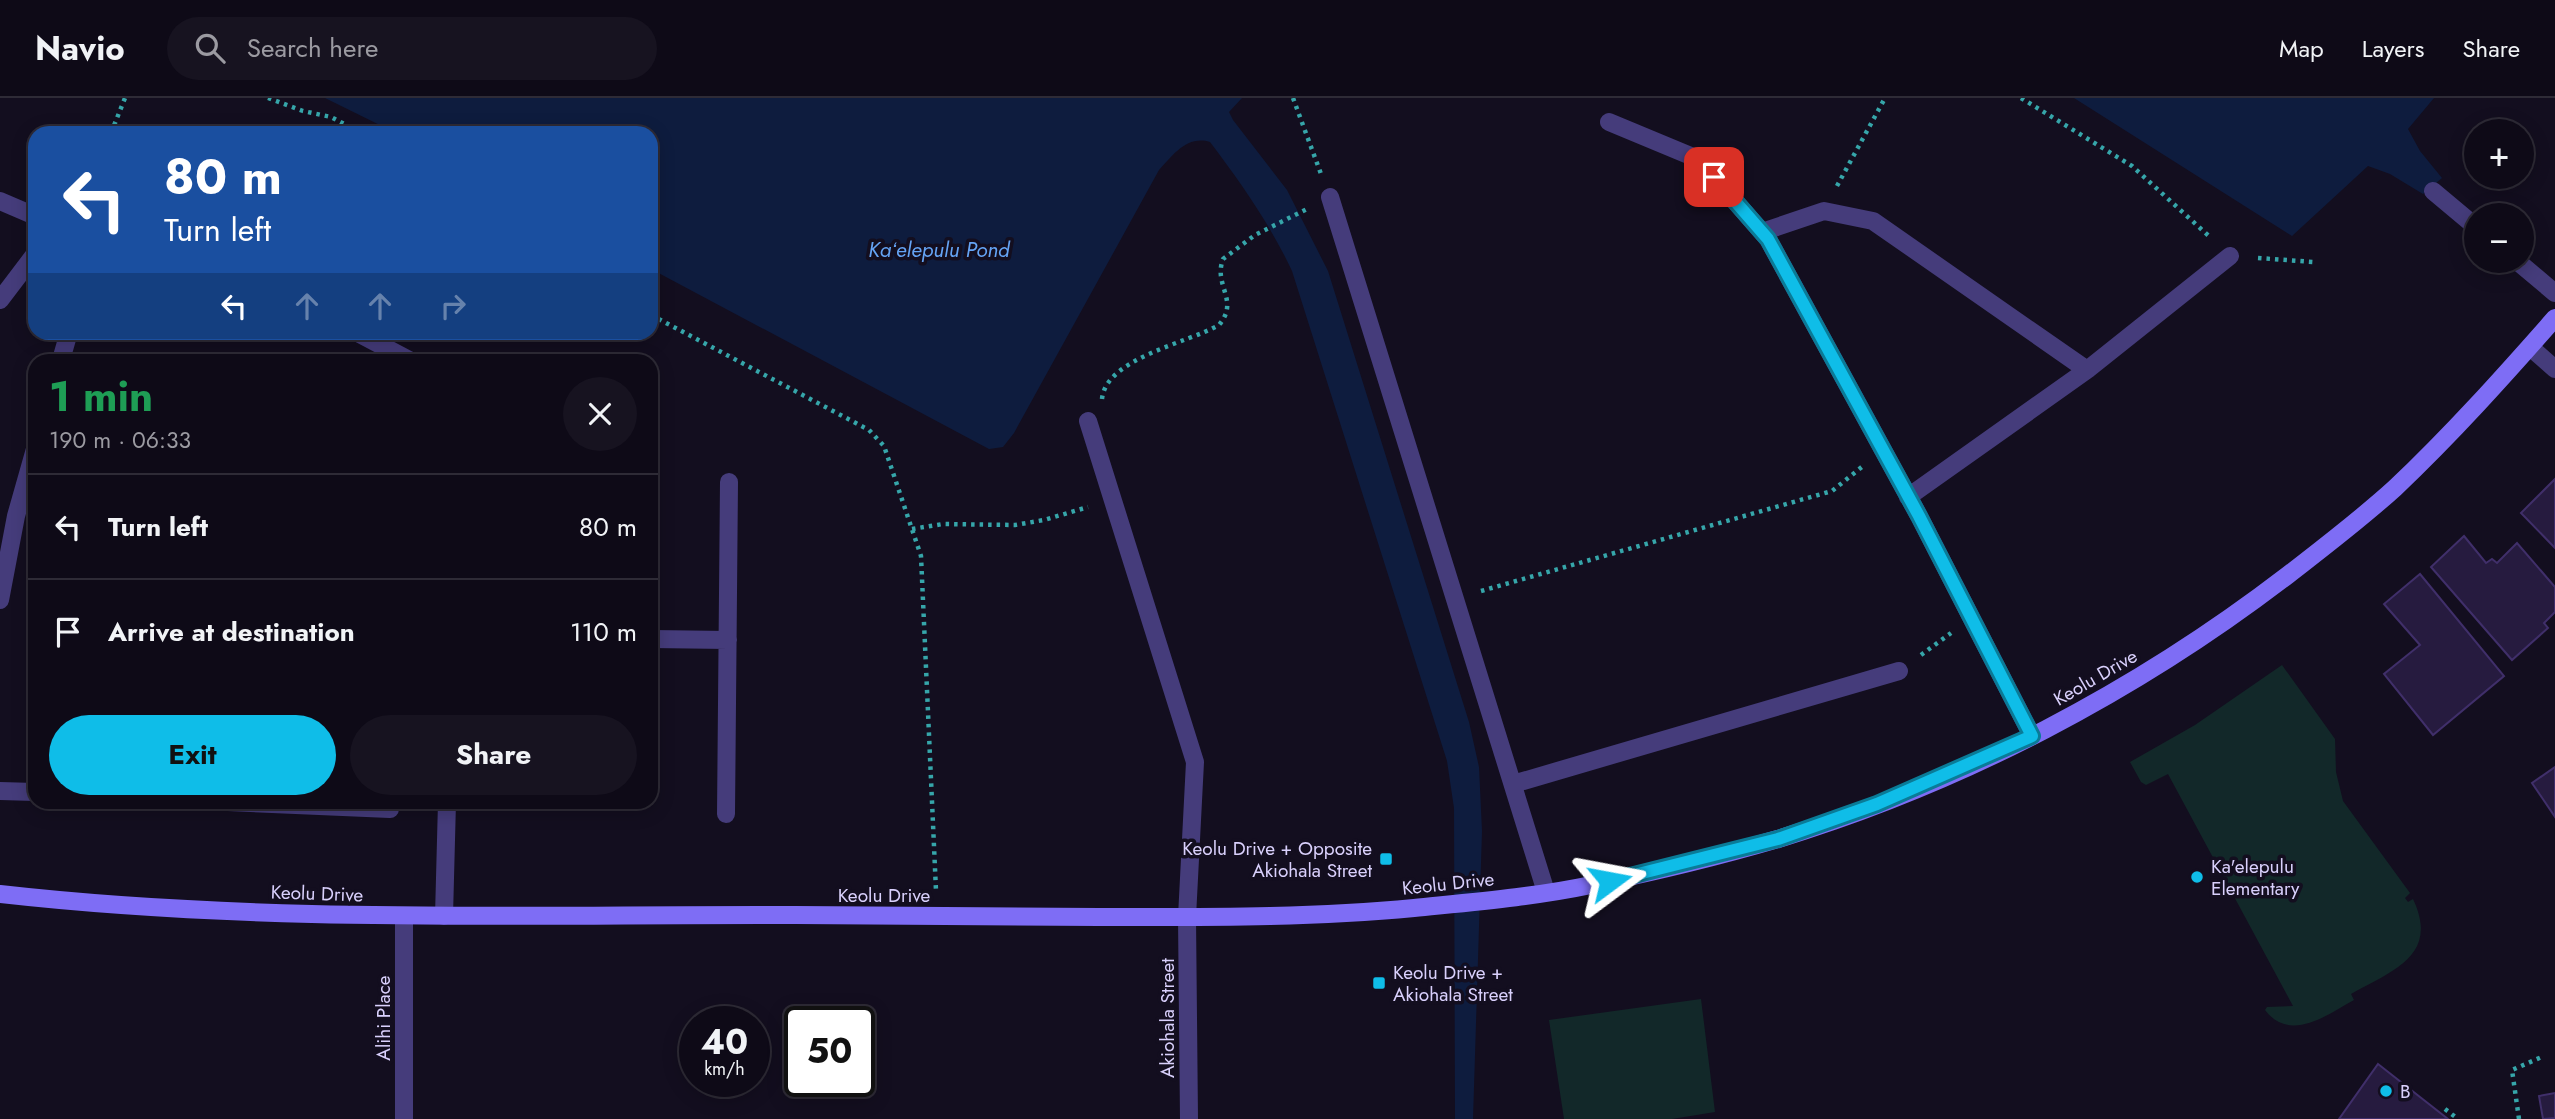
<!DOCTYPE html>
<meta charset="utf-8">
<style>
body{margin:0;font-family:Jost,sans-serif;background:#171320;color:#f1f3f6;height:100vh;display:flex;flex-direction:column;font-size:26px;white-space:nowrap}
*{box-sizing:border-box;margin:0}
p{font-size:23px;color:#9b9aa1}
.icon{flex:none;width:38px;height:38px;fill:none;stroke:currentColor;stroke-width:2;stroke-linecap:round;stroke-linejoin:round}
.map{position:relative;flex:1;overflow:hidden}
.panel{position:absolute;left:28px;top:256px;width:630px;height:455px;display:flex;flex-direction:column;background:#0e0a17;border-radius:21px;box-shadow:0 4px 18px #0003,0 0 0 2px #2e2b36}
.panel>*{flex:none}
.banner{position:absolute;left:28px;top:28px;width:630px;height:214px;border-radius:21px;box-shadow:0 4px 18px #0003,0 0 0 2px #2e2b36;background:#1a4fa0;color:#fff;overflow:hidden}
.tools{position:absolute;left:2464px;top:21px;display:grid;gap:14px}
.tools a{display:grid;place-items:center;width:70px;height:70px;border-radius:50%;background:#0e0a17;box-shadow:0 4px 18px #0003,0 0 0 2px #2e2b36;font-size:35px}
.speed{position:absolute;left:679px;top:908px;display:flex;gap:14px;font-size:35px;font-weight:700;text-align:center}
.speed>*{display:grid;place-content:center;width:91px;height:91px;border-radius:50%;background:#0e0a17;box-shadow:0 4px 18px #0003,0 0 0 2px #2e2b36;line-height:1}
.speed small{font-size:18px;font-weight:400}
.speed .limit{border:4px solid #111;border-radius:10px;background:#fff;color:#111}
.pin{position:absolute;display:grid;place-items:center;width:60px;height:60px;color:#fff;margin:-30px;border-radius:14px;box-shadow:0 4px 10px #0006}
.me{position:absolute;width:77px;margin:-38px;rotate:77deg;stroke-linejoin:round;filter:drop-shadow(0 0 5px #0008)}
.turn{display:flex;align-items:center;gap:24px;height:147px;padding:0 21px;font-size:32px}
.turn .icon{width:91px;height:91px;stroke-width:2.5}
.turn b{display:block;font-size:49px;line-height:60px}
.lanes{display:flex;align-items:center;height:66px;padding:0 21px;background:#0003;justify-content:center;gap:35px;direction:ltr}
.lanes .off{opacity:.35}
.round{display:grid;place-items:center;flex:none;width:74px;height:74px;border-radius:37px;background:#171320}
.head{display:flex;align-items:center;justify-content:space-between;height:119px;padding:0 21px}
h1{font-size:42px;font-weight:700;line-height:52px;color:#1e9e55}
.action{display:flex;gap:14px;margin-top:auto;padding:14px 21px}
.action a{flex:1;height:80px;border-radius:42px;background:#0fbde8;color:#111;font-size:28px;font-weight:700;line-height:80px;text-align:center}
.action a+a{background:#171320;color:#f1f3f6}
ul{padding:0;list-style:none}
li{display:flex;align-items:center;gap:21px;height:105px;padding:0 21px;border-top:2px solid #2e2b36}
li div{flex:1}
li b{display:block;font-size:26px}
li em{font-style:normal}
header{display:flex;align-items:center;gap:42px;box-sizing:border-box;height:98px;padding:0 35px;background:#0e0a17;border-bottom:2px solid #2e2b36}
header strong{font-size:33px}
nav{display:flex;gap:38px;margin-inline-start:auto;font-size:24px}
.search{width:490px;height:63px;background:#171320;display:flex;align-items:center;gap:18px;box-sizing:border-box;padding:0 24px;border-radius:38px;color:#9b9aa1;font-size:26px}
.map>svg:first-child{display:block}
.green{fill:#122829}
.water{fill:#0e1c3e}
.building{fill:#261b3f;stroke:#402f6a;stroke-width:2}
.lines{fill:none;stroke-linecap:round;stroke-linejoin:round}
.path{stroke:#36a6aa;stroke-width:4.5;stroke-dasharray:3.5 5;stroke-linecap:butt}
.service{stroke:#453c7b;stroke-width:18}
.minor{stroke:#453c7b;stroke-width:18}
.secondary{stroke:#7e6df5;stroke-width:18}
.route-casing{stroke:#0a7b97;stroke-width:18}
.route{stroke:#0fbde8;stroke-width:12}
.poi-dot{fill:#0fbde8;stroke:#130e1f;stroke-width:2.5}
.labels{text-anchor:middle;stroke-width:7;stroke-linejoin:round;paint-order:stroke}
.street-label{font-size:19px;fill:#d9d0fc;stroke:#130e1f}
.poi-label{font-size:19px;fill:#d9d0fc;stroke:#130e1f;text-anchor:start}
.water-label{font-size:21px;font-style:italic;fill:#65a4f5;stroke:#130e1f}
</style>
<header>
<strong>Navio</strong>
<div class="search"><svg class="icon" aria-label="search" viewBox="0 0 24 24"><circle cx="10" cy="10" r="6"/><path d="M15 15l6 6"/></svg>Search here</div>
<nav><a>Map</a><a>Layers</a><a>Share</a></nav>
</header>
<div class="map">
<svg width="2555" height="1021" viewBox="0 0 2555 1021">
<rect width="100%" height="100%" fill="#130e1f"/>
<path class="green" d="M2282 567 2335 641 2336 674 2343 703 2410 795 2405 800 2408 804 2413 801C2440 858 2392 873 2351 896L2354 902C2327 917 2290 945 2265 912L2267 909 2293 908 2168 676 2146 687 2141 684 2130 664 2195 627Z
M1701 901 1715 1014 1672 1021H1564L1549 922Z"/>
<path class="water" d="M325 0H1242L1229 14 1233 22 1287 92 1328 173 1469 624 1479 669 1482 733 1473 1021H1455L1454 710 1447 663 1292 173C1270 126 1241 85 1210 44 1187 37 1173 57 1159 72L1014 335 1003 349 989 351 651 171V35H396Z
M2074 0H2434L2408 31 2420 53 2442 80 2423 96 2390 76 2368 68 2292 138Z"/>
<path class="building" d="M2555 381V450L2521 415Z
M2464 438 2486 465 2492 461 2497 465 2517 445 2555 489V514L2544 525 2548 530 2512 562 2431 469Z
M2420 476 2504 578 2433 637 2384 576 2420 547 2384 506Z
M2555 669V719L2532 685Z
M2378 966 2448 1021H2339Z
M2555 995V1020L2543 1021 2539 998Z"/>
<g class="lines">
<path class="path" d="M268 0 303 13 331 19 361 35
M1293 0 1321 76
M2021 0 2132 68 2211 140
M111 35 125 0
M1837 88 1885 0
M2258 160 2313 164
M651 217 869 332 884 348 921 458 936 793
M1102 301C1106 260 1188 245 1219 227 1240 202 1213 188 1223 161L1255 137 1307 111
M912 431 943 426 1015 427 1044 422 1088 409
M1481 493 1832 393 1863 368
M1921 557 1951 535
M2445 1011 2458 1021
M2519 1021 2512 972 2544 958"/>
<path class="service" d="M1609 24 1698 61 1768 141 1919 418 2032 638
M2433 93 2476 129
M1330 99 1546 794
M0 103 35 118
M1762 134 1824 113 1873 123 2087 272 1908 399
M2517 163 2555 195
M0 202 35 156
M356 234 409 262
M61 262 69 234
M2087 272 2230 158
M1088 323 1195 664 1187 819
M0 502 16 418 35 351
M651 541 728 542
M1513 686 1899 573
M0 693 35 694
M228 704 390 711
M726 716 729 384
M444 818 447 704"/>
<path class="minor" d="M2530 249 2555 271
M1187 819 1189 1021
M404 1021V819"/>
<path class="secondary" d="M0 796C264 826 531 816 796 817 897 818 998 819 1099 819 1204 819 1310 820 1414 810 1473 804 1534 799 1591 787 1654 774 1717 759 1778 741 1962 685 2137 593 2288 477 2324 449 2361 421 2395 390 2452 336 2503 279 2555 220"/>
</g>
<g class="lines">
<defs>
<path id="route" d="M1610 783 1778 741 1877 706 2032 638 1919 418 1768 141 1714 79"/>
</defs>
<use href="#route" class="route-casing"/>
<use href="#route" class="route"/>
</g>
<g class="poi-dot">
<rect x="1379" y="754" width="14" height="14" rx="3.5"/>
<circle cx="2197" cy="779" r="7"/>
<rect x="1372" y="878" width="14" height="14" rx="3.5"/>
<circle cx="2386" cy="993" r="7"/>
</g>
<g class="labels">
<g class="street-label">
<text transform="translate(2095 579) rotate(-30)" y="7">Keolu Drive</text>
<text transform="translate(1448 785) rotate(-6)" y="7">Keolu Drive</text>
<text transform="translate(317 795) rotate(2)" y="7">Keolu Drive</text>
<text x="884" y="804">Keolu Drive</text>
<text transform="translate(383 920) rotate(-90)" y="7">Alihi Place</text>
<text transform="translate(1167 920) rotate(-90)" y="7">Akiohala Street</text>
</g>
<g class="poi-label">
<text x="1372" y="757" text-anchor="end">Keolu Drive + Opposite<tspan x="1372" dy="22">Akiohala Street</tspan></text>
<text x="2211" y="775">Ka'elepulu<tspan x="2211" dy="22">Elementary</tspan></text>
<text x="1393" y="881">Keolu Drive +<tspan x="1393" dy="22">Akiohala Street</tspan></text>
<text x="2400" y="1000">B</text>
</g>
<g class="water-label">
<text x="939" y="159">Kaʻelepulu Pond</text>
</g>
</g>
</svg>
<div class="tools">
<a>+</a>
<a>−</a>
</div>
<div class="speed"><div>40<small>km/h</small></div><div class="limit">50</div></div>
<div class="pin" style="left:1714px;top:79px;background:#d93025"><svg class="icon" aria-label="arrive" viewBox="0 0 24 24"><path d="M6 21V4h12l-3 4 3 4H6"/></svg></div>
<svg class="me" style="left:1610px;top:783px" viewBox="-20 -20 40 40"><path d="M0-17L14 15 0 8-14 15z" fill="#0fbde8" stroke="#fff" stroke-width="4"/></svg>
<div class="banner">
<div class="turn"><svg class="icon" aria-label="left" viewBox="0 0 24 24"><path d="M17 20v-9H6M10 6l-5 5 5 5"/></svg><div><b>80 m</b>Turn left</div></div>
<div class="lanes"><svg class="icon" aria-label="left" viewBox="0 0 24 24"><path d="M17 20v-9H6M10 6l-5 5 5 5"/></svg><svg class="icon off" aria-label="ahead" viewBox="0 0 24 24"><path d="M12 20V5M6 11l6-6 6 6"/></svg><svg class="icon off" aria-label="ahead" viewBox="0 0 24 24"><path d="M12 20V5M6 11l6-6 6 6"/></svg><svg class="icon off" aria-label="right" viewBox="0 0 24 24"><path d="M7 20v-9h11M14 6l5 5-5 5"/></svg></div>
</div>
<section class="panel">
<div class="head"><div><h1>1 min</h1><p>190 m · 06:33</p></div><a class="round"><svg class="icon" aria-label="close" viewBox="0 0 24 24"><path d="M6 6l12 12M18 6L6 18"/></svg></a></div>
<ul>
<li><svg class="icon" aria-label="left" viewBox="0 0 24 24"><path d="M17 20v-9H6M10 6l-5 5 5 5"/></svg><div><b>Turn left</b></div><em>80 m</em></li>
<li><svg class="icon" aria-label="arrive" viewBox="0 0 24 24"><path d="M6 21V4h12l-3 4 3 4H6"/></svg><div><b>Arrive at destination</b></div><em>110 m</em></li>
</ul>
<div class="action"><a>Exit</a><a>Share</a></div>
</section>
</div>
